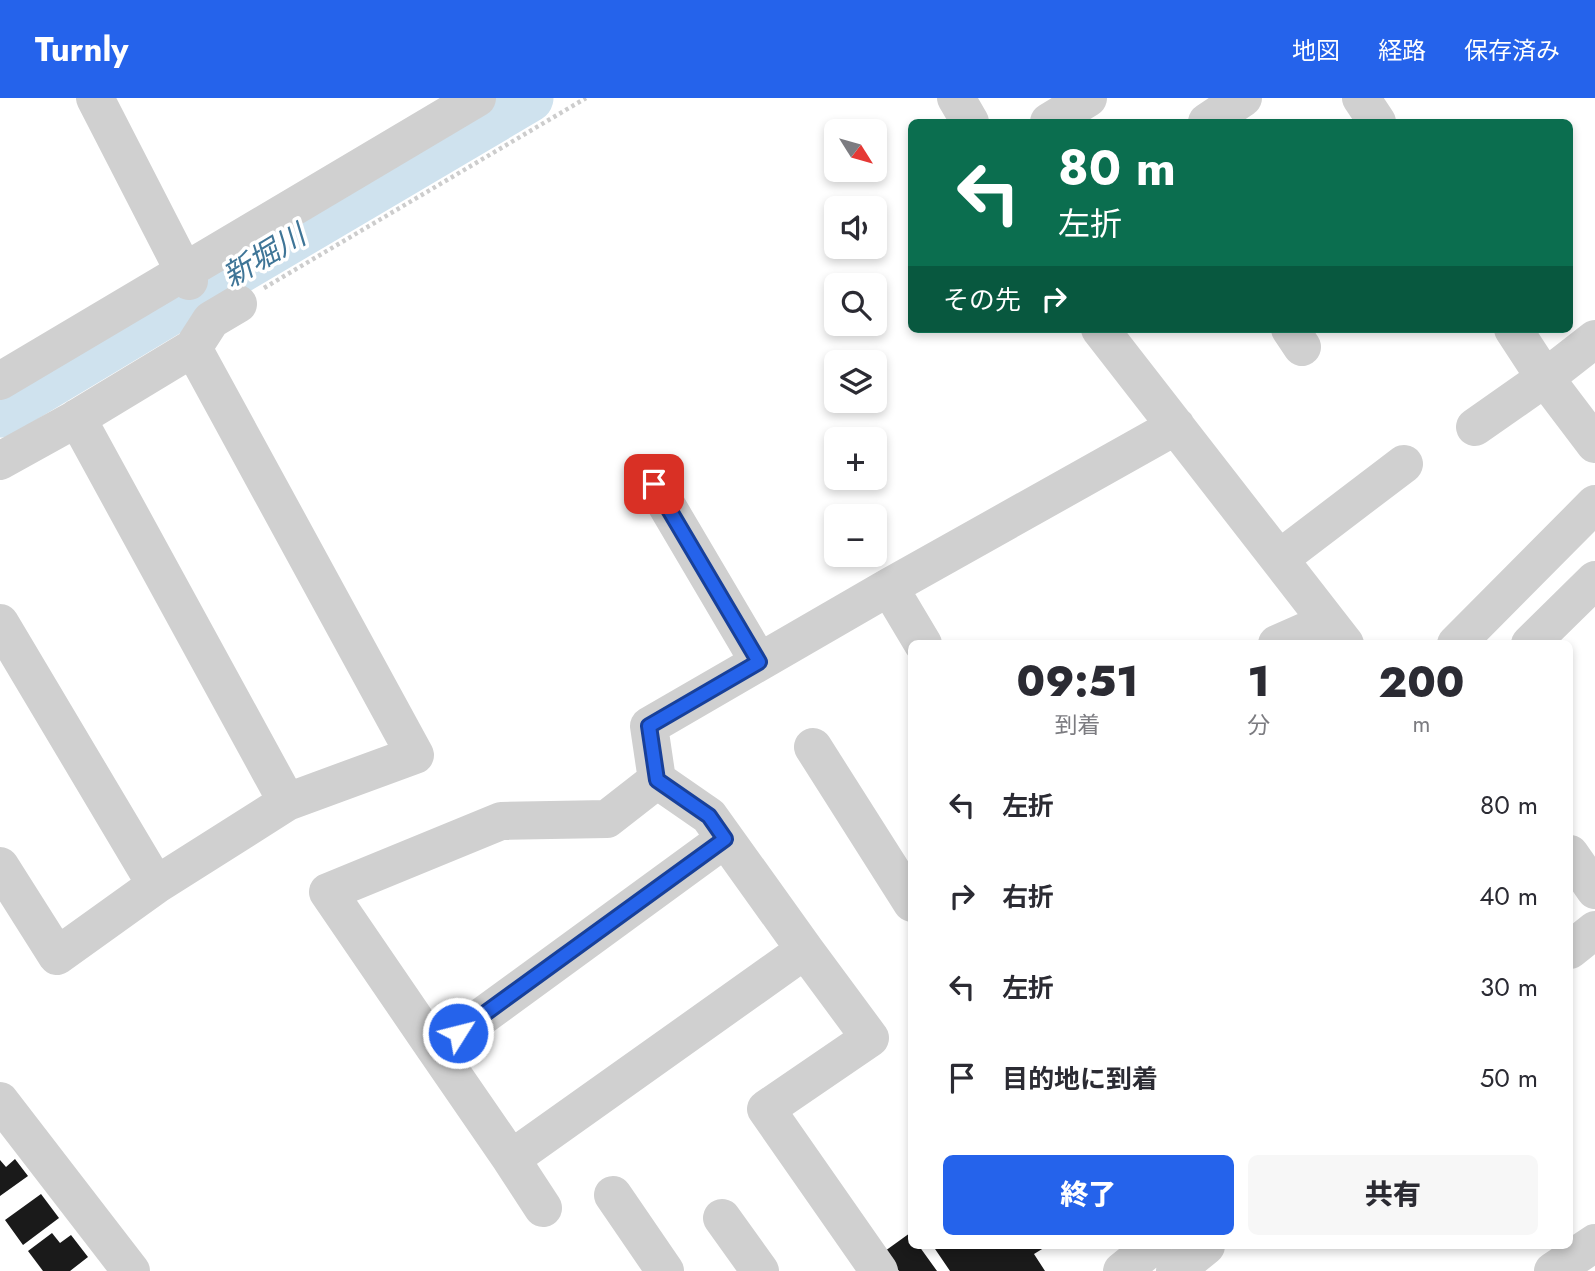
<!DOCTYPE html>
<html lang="ja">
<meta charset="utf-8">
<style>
body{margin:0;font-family:Jost,"Noto Sans JP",sans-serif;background:#f7f7f7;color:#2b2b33;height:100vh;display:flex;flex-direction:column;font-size:26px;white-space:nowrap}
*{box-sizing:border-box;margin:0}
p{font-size:23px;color:#7c7c81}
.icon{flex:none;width:38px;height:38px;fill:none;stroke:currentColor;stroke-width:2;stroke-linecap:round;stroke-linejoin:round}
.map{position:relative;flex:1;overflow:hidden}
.sheet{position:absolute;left:908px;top:542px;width:665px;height:609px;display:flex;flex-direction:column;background:#fff;border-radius:10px;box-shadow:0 4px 10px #0003}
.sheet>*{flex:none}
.banner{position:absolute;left:908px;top:21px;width:665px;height:214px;border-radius:10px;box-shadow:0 4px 10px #0003;background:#0b6e4f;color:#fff;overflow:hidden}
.needle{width:46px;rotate:127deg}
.buttons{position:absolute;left:824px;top:21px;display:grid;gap:14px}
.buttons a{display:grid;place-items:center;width:63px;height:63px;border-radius:10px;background:#fff;box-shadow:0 4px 10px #0003;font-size:35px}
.pin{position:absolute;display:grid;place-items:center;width:60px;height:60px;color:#fff;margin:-30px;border-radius:14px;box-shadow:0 4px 10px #0006}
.me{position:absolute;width:77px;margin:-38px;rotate:54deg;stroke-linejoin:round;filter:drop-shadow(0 0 5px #0008)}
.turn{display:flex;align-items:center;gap:24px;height:147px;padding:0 35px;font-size:32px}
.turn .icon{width:91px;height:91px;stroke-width:2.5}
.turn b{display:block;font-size:49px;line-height:60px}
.then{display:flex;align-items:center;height:66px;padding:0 35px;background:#0003;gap:14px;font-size:26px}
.eta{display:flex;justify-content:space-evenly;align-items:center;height:119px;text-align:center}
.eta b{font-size:42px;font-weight:800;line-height:49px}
.action{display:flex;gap:14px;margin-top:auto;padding:14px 35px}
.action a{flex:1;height:80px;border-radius:10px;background:#2563eb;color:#fff;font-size:28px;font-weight:800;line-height:80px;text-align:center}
.action a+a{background:#f7f7f7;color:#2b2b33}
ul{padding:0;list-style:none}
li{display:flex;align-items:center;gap:21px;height:91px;padding:0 35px}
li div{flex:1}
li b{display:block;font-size:26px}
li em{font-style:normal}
header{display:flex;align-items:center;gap:42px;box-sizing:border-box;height:98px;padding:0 35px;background:#2563eb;color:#fff}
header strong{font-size:33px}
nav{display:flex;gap:38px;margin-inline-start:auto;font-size:24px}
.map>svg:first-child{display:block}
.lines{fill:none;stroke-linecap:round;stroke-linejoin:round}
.river{stroke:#cfe2ee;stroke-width:49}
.building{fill:#1a1a1a}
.path{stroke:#cdcdcd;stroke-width:4.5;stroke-dasharray:3.5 3.5;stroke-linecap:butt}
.minor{stroke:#d0d0d0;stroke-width:38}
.route-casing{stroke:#184099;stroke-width:18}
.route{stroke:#2563eb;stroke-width:12}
.labels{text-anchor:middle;stroke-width:7;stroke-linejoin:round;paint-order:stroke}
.water-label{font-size:30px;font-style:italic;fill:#3f7597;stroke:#fff}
</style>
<header>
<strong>Turnly</strong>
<nav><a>地図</a><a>経路</a><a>保存済み</a></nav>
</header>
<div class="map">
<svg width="1595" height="1173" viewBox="0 0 1595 1173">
<rect width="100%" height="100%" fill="#fff"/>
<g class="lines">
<path class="river" d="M0 315 241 170 529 0"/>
</g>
<path class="building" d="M15 1061 28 1078 0 1098V1062L6 1069Z
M41 1096 59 1120 23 1147 5 1122Z
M52 1135 60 1145 71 1137 88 1159 70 1173H43L28 1153Z
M910 1135 912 1148H919L937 1173H899L885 1153Z
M933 1148H1047L1034 1156 1045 1173H950Z"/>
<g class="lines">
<path class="path" d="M264 190 586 0"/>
<path class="minor" d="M95 0 189 183
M956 0 970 24
M1361 0 1377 24
M1049 24 1088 0
M1207 24 1243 0
M1100 231 1345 546
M1290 231 1302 249
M1595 241 1545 280 1595 346
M193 250 211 222 238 206
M0 283 477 0
M77 320 287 704 156 787
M1475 329 1545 280 1513 231
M0 363 74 322 193 250 415 657 287 704
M654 386 759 564
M1279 461 1404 366
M889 489 923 546
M0 525 156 787 57 858 0 768
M1277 546 1327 524
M1456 546 1595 406
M1530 546 1595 482
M813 649 912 805
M1570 756 1595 792
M1570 852 1595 832
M436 952 328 794 501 723 607 721 657 682
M0 1003 131 1173
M511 1061 436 952 725 741
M613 1097 665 1173
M543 1110 511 1061 805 852
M722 1120 760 1173
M879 1173 766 1011 870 940 805 852 709 718 657 682 649 628 889 489 1176 328
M1122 1173 1153 1148
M1175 1173 1206 1148
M1553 1173 1595 1145"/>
</g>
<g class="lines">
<defs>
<path id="route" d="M458 935 725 741 709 718 657 682 649 628 759 564 654 386"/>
</defs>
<use href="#route" class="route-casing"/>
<use href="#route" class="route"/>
</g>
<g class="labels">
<g class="water-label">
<text transform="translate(264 158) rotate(-31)" y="10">新堀川</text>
</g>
</g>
</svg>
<div class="buttons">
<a><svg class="needle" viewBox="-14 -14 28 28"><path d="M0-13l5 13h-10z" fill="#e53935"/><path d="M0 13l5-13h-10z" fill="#7c7c81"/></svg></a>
<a><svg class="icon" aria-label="sound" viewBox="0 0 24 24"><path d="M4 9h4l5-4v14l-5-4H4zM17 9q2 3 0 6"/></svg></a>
<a><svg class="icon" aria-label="search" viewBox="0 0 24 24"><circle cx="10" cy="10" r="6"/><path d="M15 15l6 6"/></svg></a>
<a><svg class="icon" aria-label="layers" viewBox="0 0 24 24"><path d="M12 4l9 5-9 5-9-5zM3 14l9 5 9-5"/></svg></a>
<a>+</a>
<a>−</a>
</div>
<div class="pin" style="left:654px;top:386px;background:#d93025"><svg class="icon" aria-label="arrive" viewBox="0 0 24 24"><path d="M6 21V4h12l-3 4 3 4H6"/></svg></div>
<svg class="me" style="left:458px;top:935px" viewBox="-20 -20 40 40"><circle r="17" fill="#2563eb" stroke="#fff" stroke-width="3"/><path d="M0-11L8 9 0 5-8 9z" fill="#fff"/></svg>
<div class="banner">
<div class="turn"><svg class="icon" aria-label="left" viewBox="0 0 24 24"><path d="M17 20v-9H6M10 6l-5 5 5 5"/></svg><div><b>80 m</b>左折</div></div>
<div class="then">その先<svg class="icon" aria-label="right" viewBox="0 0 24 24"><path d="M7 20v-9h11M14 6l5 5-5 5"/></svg></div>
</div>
<section class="sheet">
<div class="eta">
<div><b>09:51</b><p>到着</p></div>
<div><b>1</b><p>分</p></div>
<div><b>200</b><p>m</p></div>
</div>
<ul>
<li><svg class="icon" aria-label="left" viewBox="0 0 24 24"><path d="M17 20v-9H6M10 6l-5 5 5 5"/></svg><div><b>左折</b></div><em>80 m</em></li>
<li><svg class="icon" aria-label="right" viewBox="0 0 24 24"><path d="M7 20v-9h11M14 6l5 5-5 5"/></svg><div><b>右折</b></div><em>40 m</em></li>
<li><svg class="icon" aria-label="left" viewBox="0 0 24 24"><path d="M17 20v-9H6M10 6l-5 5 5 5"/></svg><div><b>左折</b></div><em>30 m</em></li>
<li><svg class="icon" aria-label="arrive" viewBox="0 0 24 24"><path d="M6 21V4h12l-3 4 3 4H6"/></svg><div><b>目的地に到着</b></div><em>50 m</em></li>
</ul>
<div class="action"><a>終了</a><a>共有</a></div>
</section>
</div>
